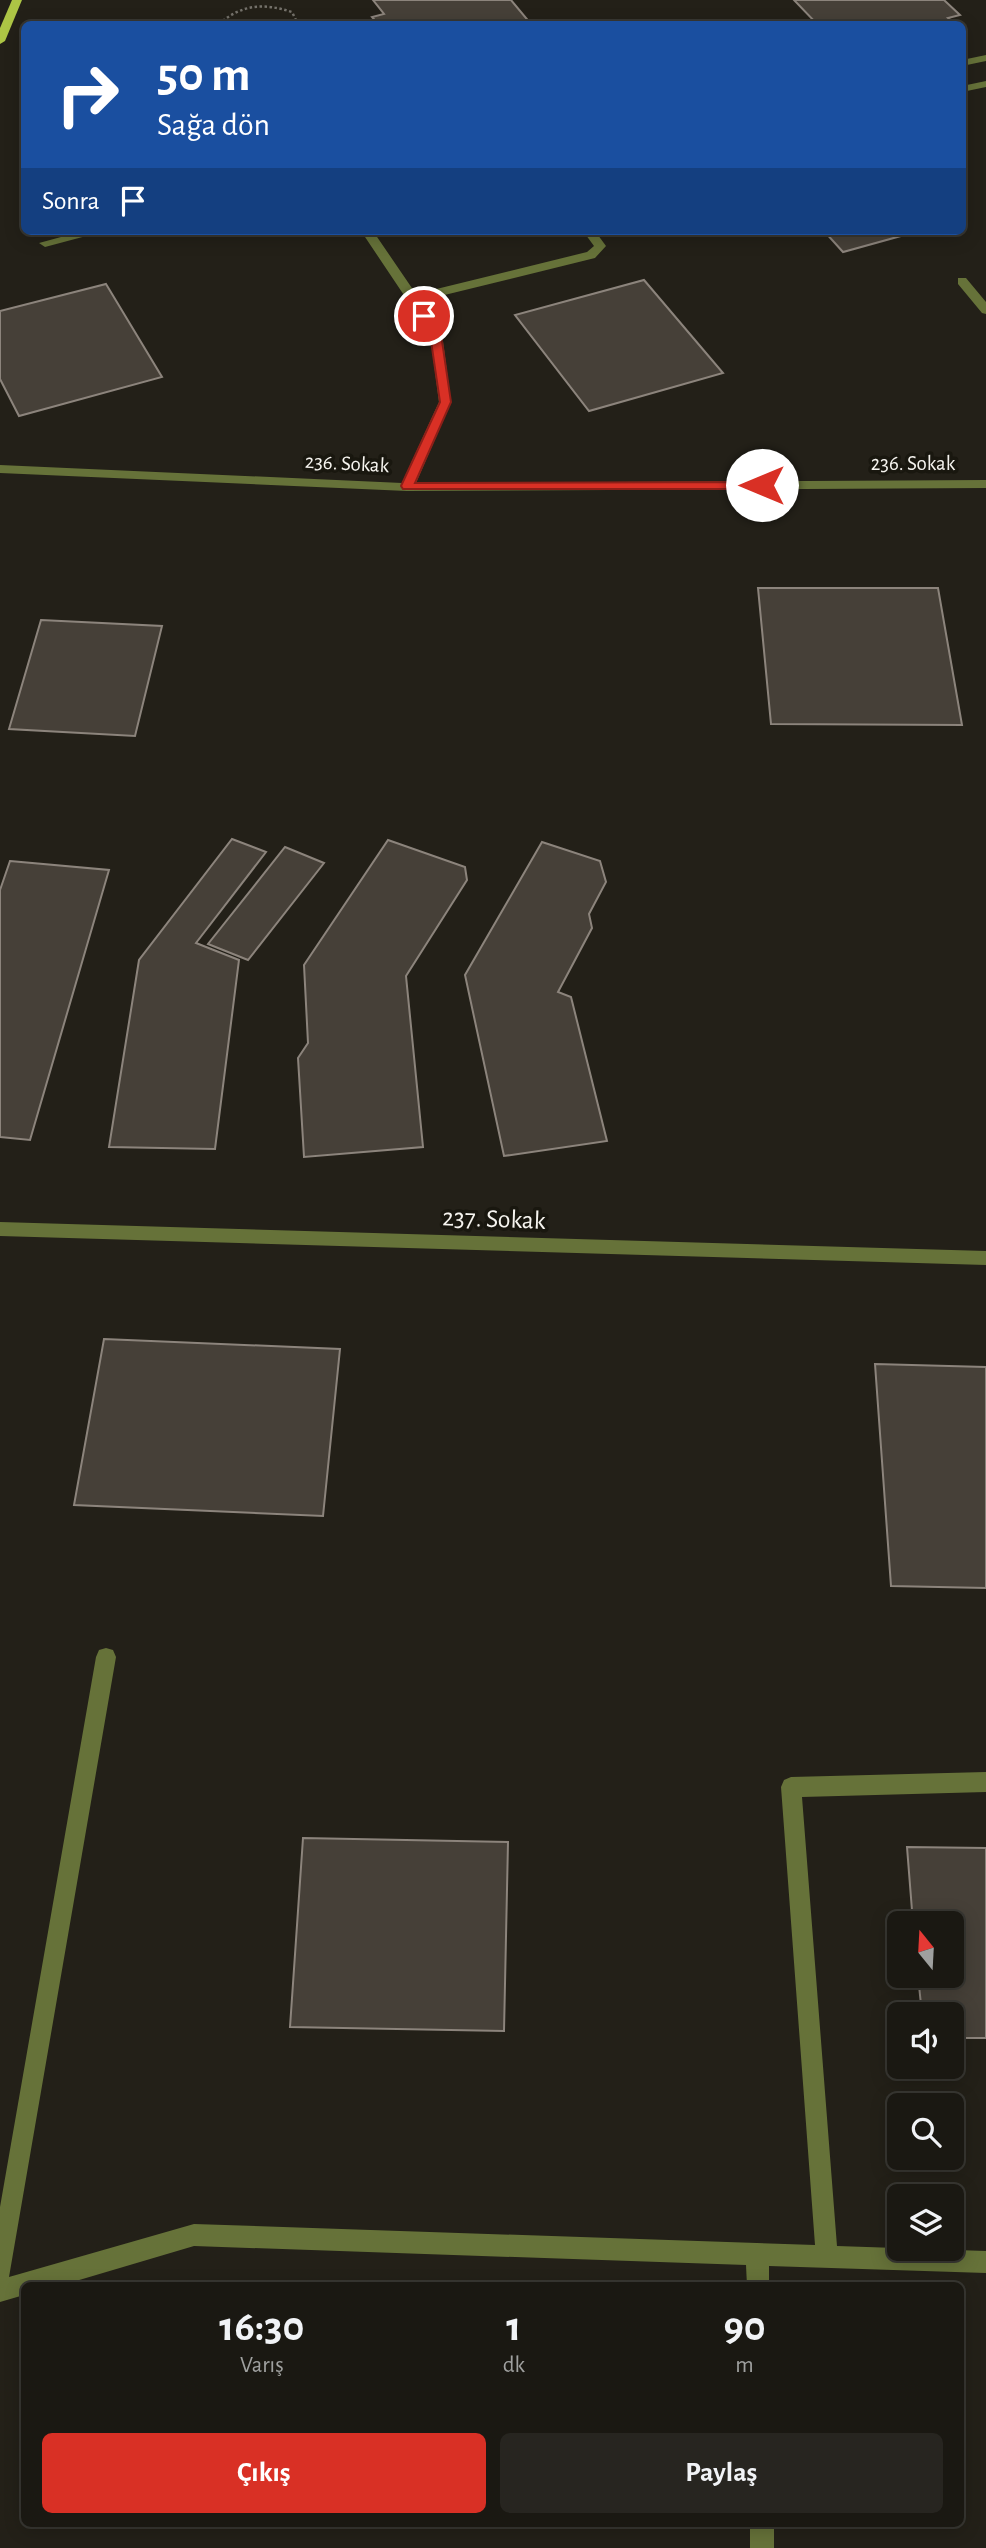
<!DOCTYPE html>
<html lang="tr">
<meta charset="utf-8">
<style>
body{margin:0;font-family:"Alegreya Sans",sans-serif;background:#272520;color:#f1f3f6;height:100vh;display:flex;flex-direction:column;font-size:26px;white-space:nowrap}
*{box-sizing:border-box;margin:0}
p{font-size:23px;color:#9fa09f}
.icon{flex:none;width:38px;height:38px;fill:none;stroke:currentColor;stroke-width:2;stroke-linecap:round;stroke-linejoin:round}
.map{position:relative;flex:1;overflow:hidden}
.sheet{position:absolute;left:21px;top:2282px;width:943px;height:245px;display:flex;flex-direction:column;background:#1a1812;border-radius:10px;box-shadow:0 4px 18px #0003,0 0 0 2px #383732}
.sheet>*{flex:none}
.hud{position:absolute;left:21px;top:21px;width:945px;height:214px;border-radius:10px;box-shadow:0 4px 18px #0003,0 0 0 2px #383732;background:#1a4fa0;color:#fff;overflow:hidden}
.needle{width:46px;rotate:342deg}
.fabs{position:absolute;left:887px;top:1911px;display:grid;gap:14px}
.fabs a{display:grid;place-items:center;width:77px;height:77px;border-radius:10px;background:#1a1812;box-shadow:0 4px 18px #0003,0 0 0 2px #383732;font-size:35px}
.pin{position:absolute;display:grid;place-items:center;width:60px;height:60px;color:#fff;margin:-30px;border:4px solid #fff;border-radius:50%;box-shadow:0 2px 7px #0007}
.me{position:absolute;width:77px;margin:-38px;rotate:270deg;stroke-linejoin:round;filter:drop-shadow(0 0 5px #0008)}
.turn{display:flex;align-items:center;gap:24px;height:147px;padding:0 21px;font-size:32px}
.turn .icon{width:91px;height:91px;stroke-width:2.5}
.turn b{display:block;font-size:49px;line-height:60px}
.then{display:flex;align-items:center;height:66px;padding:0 21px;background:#0003;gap:14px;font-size:26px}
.eta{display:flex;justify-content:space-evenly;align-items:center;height:119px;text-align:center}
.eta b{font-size:42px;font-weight:700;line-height:49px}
.button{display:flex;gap:14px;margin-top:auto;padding:14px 21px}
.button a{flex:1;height:80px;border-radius:10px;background:#d93025;color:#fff;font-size:28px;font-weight:700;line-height:80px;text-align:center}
.button a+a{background:#272520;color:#f1f3f6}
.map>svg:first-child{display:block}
.building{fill:#464038;stroke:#8c847c;stroke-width:2}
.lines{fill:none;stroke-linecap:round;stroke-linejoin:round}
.path{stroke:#74716a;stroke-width:2.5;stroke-dasharray:2.5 2.5;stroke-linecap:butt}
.minor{fill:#667239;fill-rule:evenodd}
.major{fill:#adc545;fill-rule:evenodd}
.route{fill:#d93025;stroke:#8d1f18;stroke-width:2}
.labels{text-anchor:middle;stroke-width:7;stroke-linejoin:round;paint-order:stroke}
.far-street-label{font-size:21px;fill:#f6f4ef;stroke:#19170f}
.street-label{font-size:26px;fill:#f6f4ef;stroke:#19170f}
</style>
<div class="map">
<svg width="986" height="2548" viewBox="0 0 986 2548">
<rect width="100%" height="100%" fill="#232018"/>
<path class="building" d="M373 0H511L531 24H378L372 17 384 14Z
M794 0H944L960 15 948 18 955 24H817Z
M824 231H919L843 252Z
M644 280 723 373 589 411 515 315Z
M106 284 162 377 19 416 0 379V311Z
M758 588H938L962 725 771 724Z
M41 620 162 626 135 736 9 729Z
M232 839 266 852 196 943 239 960 215 1149 109 1147 139 960Z
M388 840 465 867 467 880 406 976 423 1147 304 1157 298 1058 308 1043 304 965Z
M542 842 600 861 606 882 589 914 592 928 558 992 571 997 607 1141 504 1156 465 975Z
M285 847 324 863 248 960 208 944Z
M10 861 109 870 30 1140 0 1137V890Z
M104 1339 340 1349 323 1516 74 1505Z
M875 1364 986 1367V1588L891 1586Z
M303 1838 508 1842 504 2031 290 2027Z
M907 1847 986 1848V2038H952V2014H922L918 1976H952V1923H913Z"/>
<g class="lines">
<path class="path" d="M219 24C242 4 264 3 292 12L298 24"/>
<path class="minor" d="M986 55V61L962 66V60Z
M986 81V87L962 92V86Z
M83 231H105L45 247 39 243Z
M361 231H373L416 294 587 252 594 246 583 231H595L606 246 595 258 420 301 442 334 451 402 416 483 986 480V488L407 491 0 473V465L402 483 439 402 430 334Z
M958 278H966L986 302V314L982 313 958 284Z
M0 1222 986 1251V1265L0 1236Z
M106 1648 113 1650 116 1657 9 2277 194 2224 815 2245 781 1787 784 1780 791 1777 986 1772V1792L802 1797 837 2246 986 2251V2273L769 2266V2286H747L746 2265 194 2246 59 2286H24V2295L0 2302V2207L96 1657 99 1650Z
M750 2524H774V2548H750Z"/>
<path class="major" d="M12 0H22L5 41 0 44V28Z"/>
</g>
<path class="route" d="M424 313 441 334 451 402 415 483 762 482 768 485 762 489H403L401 486 440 402 430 334 418 316Z"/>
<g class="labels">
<g class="far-street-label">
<text transform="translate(347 463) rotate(3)" y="7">236. Sokak</text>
<text x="913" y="470">236. Sokak</text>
</g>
<g class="street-label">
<text transform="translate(494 1218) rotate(2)" y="9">237. Sokak</text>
</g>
</g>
</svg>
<div class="fabs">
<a><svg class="needle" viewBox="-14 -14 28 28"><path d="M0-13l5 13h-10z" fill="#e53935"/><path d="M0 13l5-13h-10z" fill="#9fa09f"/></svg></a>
<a><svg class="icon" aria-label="sound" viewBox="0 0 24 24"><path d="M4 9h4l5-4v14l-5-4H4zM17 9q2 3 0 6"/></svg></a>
<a><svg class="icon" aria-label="search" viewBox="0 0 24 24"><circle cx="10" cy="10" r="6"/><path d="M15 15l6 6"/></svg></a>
<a><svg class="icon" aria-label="layers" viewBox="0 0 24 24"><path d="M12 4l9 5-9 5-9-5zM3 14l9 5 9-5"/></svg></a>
</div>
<div class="pin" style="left:424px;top:316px;background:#d93025"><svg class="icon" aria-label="arrive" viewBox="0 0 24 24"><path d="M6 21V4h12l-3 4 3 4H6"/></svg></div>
<svg class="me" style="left:762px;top:485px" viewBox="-20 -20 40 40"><circle r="19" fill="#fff"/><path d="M0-13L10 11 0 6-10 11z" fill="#d93025"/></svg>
<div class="hud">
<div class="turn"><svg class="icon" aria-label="right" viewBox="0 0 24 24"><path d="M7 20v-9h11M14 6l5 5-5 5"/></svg><div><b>50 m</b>Sağa dön</div></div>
<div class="then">Sonra<svg class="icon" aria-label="arrive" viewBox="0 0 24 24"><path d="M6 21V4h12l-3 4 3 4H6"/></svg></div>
</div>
<section class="sheet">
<div class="eta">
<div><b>16:30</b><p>Varış</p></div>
<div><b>1</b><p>dk</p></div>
<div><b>90</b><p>m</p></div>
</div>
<div class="button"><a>Çıkış</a><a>Paylaş</a></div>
</section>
</div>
